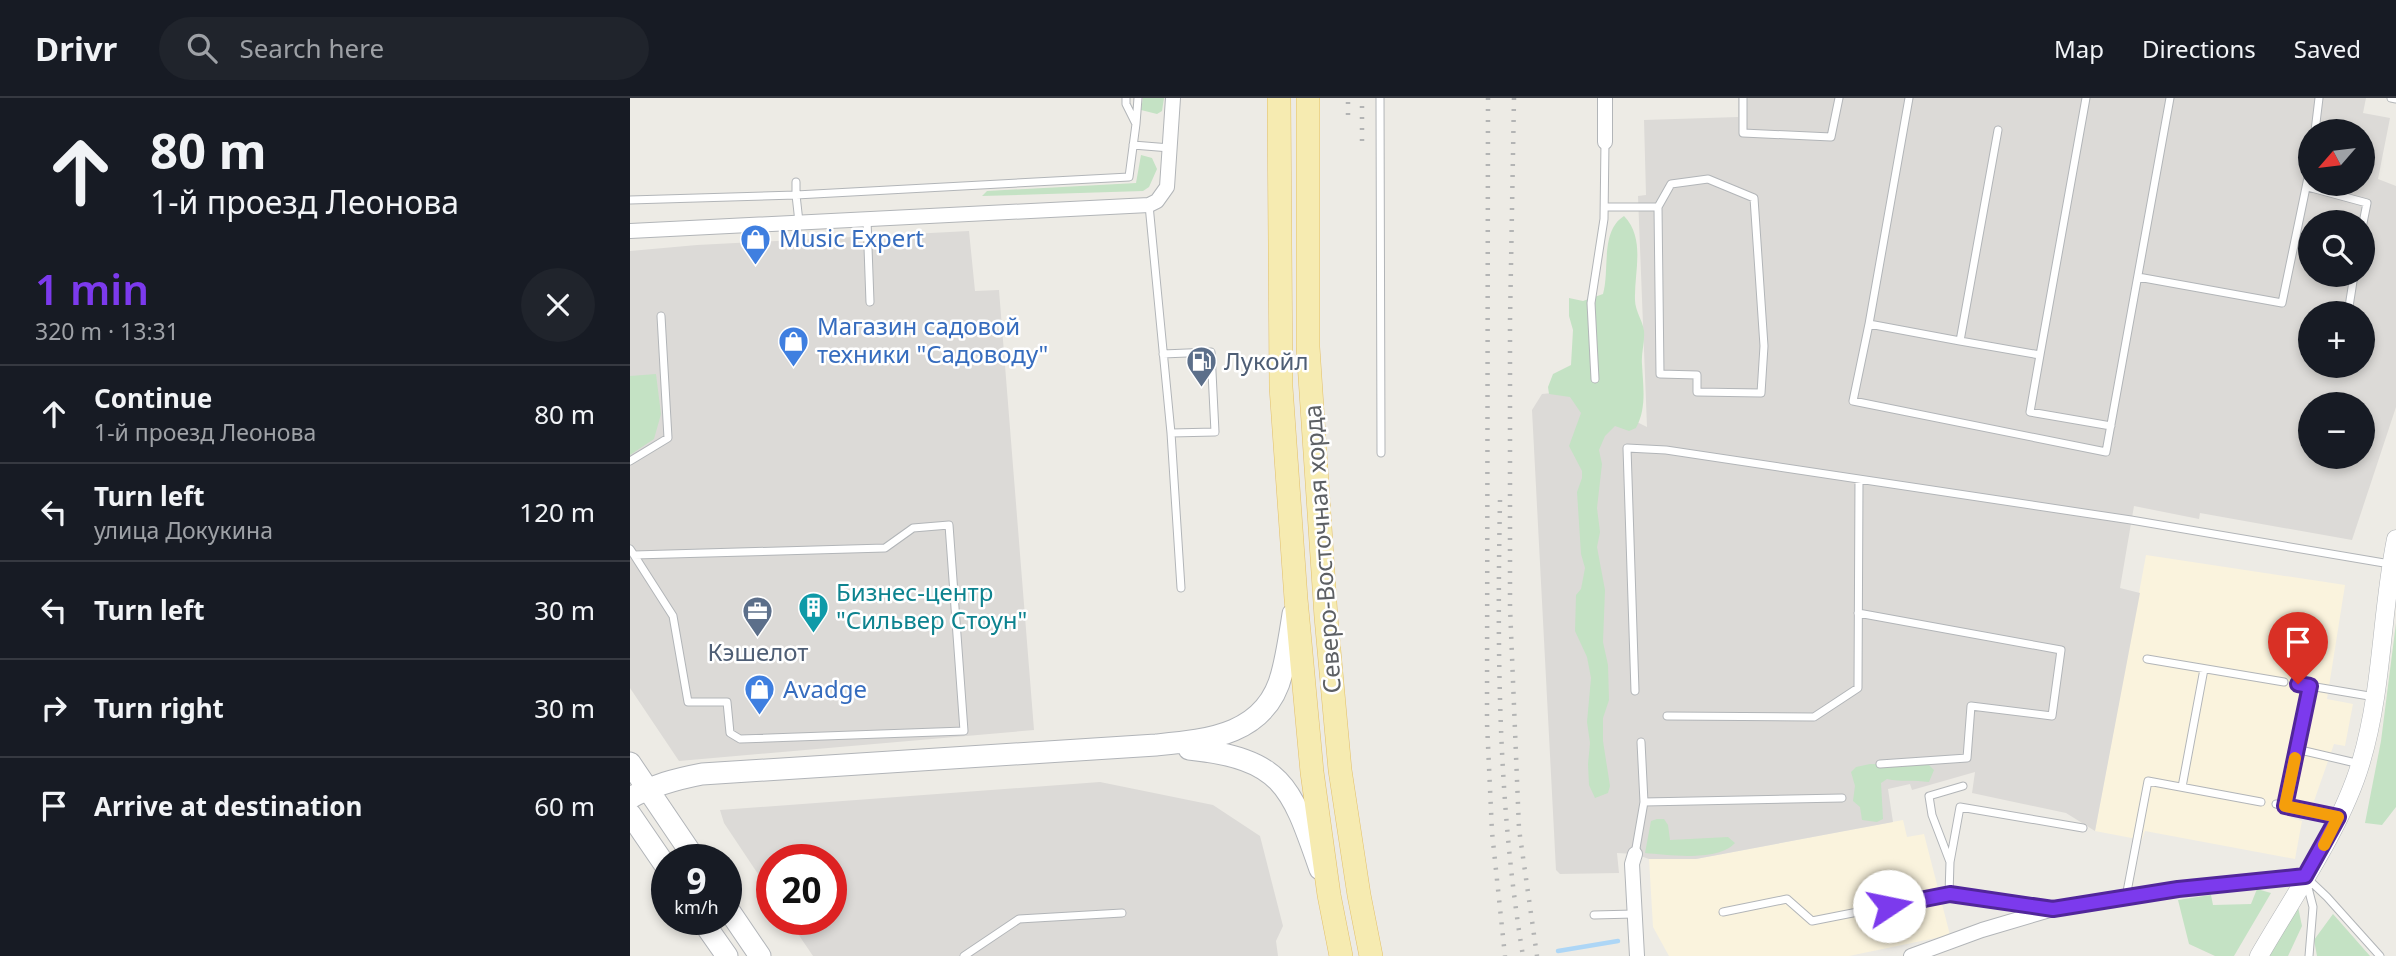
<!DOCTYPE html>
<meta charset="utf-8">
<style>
body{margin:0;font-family:"Noto Sans",sans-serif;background:#20242c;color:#f1f3f6;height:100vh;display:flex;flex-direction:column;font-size:26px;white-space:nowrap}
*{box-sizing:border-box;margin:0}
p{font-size:23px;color:#9ea1a6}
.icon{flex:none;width:38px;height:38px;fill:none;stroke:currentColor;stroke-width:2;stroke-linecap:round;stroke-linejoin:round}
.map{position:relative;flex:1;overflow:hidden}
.panel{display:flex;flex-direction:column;background:#171b24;width:630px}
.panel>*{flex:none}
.hud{background:#171b24;color:#f1f3f6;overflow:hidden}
.needle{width:46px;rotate:242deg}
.buttons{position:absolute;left:1668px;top:21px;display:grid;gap:14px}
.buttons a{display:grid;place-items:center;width:77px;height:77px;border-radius:50%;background:#171b24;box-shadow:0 4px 10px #0003;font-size:35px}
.speed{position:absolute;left:21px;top:746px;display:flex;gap:14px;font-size:35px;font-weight:700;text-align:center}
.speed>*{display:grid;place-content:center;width:91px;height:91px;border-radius:50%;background:#171b24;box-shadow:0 4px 10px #0003;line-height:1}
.speed small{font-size:18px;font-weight:400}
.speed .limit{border:10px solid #d22;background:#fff;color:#111}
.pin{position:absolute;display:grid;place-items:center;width:60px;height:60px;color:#fff;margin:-72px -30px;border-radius:50% 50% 50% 0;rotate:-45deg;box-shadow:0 0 7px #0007}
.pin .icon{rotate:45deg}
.me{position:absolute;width:77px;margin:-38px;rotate:79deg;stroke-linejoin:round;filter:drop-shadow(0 0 5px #0008)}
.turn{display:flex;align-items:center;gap:24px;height:147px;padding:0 35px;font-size:32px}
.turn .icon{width:91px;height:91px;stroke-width:2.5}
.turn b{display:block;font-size:49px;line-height:60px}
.round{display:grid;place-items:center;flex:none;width:74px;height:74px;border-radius:37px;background:#20242c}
.summary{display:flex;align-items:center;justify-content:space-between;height:119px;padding:0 35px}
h1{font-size:42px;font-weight:600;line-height:52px;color:#7c3aed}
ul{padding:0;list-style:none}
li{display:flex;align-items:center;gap:21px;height:98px;padding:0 35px;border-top:2px solid #363941}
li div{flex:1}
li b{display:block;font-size:26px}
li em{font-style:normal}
header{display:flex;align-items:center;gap:42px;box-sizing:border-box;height:98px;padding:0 35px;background:#171b24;border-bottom:2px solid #363941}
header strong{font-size:33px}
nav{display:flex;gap:38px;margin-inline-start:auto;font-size:24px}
.search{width:490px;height:63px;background:#20242c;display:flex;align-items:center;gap:18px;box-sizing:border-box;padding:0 24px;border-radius:38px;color:#9ea1a6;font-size:26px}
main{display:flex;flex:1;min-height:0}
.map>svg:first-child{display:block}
.commercial{fill:#faf3dd}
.industrial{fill:#dcdad7;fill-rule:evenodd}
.green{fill:#c4e2c4}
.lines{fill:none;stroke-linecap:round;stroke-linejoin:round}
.stream{stroke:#add6f6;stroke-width:4.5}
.service-casing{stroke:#b2b5b8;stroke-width:9}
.minor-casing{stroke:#b2b5b8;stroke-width:16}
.tertiary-casing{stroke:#b2b5b8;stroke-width:19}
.secondary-casing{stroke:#b1b4b8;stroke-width:23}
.primary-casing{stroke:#e2bf69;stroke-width:24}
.service{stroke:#fff;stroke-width:7}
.minor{stroke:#fff;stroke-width:14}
.tertiary{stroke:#fff;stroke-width:18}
.secondary{stroke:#fff;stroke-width:21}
.primary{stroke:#f6ebb1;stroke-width:23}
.rail{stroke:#b3b4b4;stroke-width:4.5;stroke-dasharray:2 9;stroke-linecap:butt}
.route-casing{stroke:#51269a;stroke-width:18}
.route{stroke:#7c3aed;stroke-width:12}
.slow{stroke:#f59e0b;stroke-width:12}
.labels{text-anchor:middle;stroke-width:5;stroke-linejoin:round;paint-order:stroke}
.shop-label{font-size:24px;fill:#366cbe;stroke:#fff;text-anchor:start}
.service-label{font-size:24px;fill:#4e5e75;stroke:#fff;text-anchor:start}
.street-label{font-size:24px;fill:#5d6064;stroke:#fff}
.culture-label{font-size:24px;fill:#0d838f;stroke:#fff;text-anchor:start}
</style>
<header>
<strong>Drivr</strong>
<div class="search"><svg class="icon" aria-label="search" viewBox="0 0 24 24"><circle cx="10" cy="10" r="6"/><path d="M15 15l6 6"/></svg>Search here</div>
<nav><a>Map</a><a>Directions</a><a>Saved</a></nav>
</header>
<main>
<section class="panel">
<div class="hud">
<div class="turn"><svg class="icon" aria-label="ahead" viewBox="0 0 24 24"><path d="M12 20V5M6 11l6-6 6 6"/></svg><div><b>80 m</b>1-й проезд Леонова</div></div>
</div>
<div class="summary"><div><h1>1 min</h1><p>320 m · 13:31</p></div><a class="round"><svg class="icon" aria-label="close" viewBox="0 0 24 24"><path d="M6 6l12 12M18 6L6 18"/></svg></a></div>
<ul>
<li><svg class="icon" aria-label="ahead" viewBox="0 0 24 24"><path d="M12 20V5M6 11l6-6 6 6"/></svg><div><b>Continue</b><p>1-й проезд Леонова</p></div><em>80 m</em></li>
<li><svg class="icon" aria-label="left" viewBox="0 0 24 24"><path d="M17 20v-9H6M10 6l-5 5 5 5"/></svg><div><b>Turn left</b><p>улица Докукина</p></div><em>120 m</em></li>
<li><svg class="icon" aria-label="left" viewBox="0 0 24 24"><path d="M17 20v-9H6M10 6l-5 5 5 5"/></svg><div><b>Turn left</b></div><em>30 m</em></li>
<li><svg class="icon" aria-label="right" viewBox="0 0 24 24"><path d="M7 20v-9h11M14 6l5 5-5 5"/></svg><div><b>Turn right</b></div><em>30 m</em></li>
<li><svg class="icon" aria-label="arrive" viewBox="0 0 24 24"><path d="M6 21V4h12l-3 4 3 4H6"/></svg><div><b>Arrive at destination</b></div><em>60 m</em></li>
</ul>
</section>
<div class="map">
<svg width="1766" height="858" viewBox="0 0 1766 858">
<rect width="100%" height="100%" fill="#edebe5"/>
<path class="commercial" d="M1516 457 1715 487 1697 601 1723 606 1715 648 1704 646 1683 706 1663 703 1661 720 1672 723 1665 761 1515 733 1512 742 1465 733Z
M1273 722 1277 739 1294 736 1320 837 1219 858H1039L1023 829 1019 761H1066Z"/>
<path class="industrial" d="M1108 0H1736L1733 15 1760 20 1748 81 1766 88V309L1722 442 1570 415 1569 421 1504 408 1490 490 1510 495 1465 733 1436 715 1342 695 1345 674 1282 692 1280 686 1258 691 1263 724 1066 761H1019L1005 756 987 755 989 775 930 776 926 772 902 312 912 296 944 293 1017 329 1008 98 1016 97 1014 22 1108 19ZM1680 33H1732V86H1680ZM1680 124H1732V177H1680ZM1680 215H1732V268H1680ZM1680 306H1732V359H1680Z
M339 133 345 193 369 192 404 632 49 663 0 590V153L67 147Z
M470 684 583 707 630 738 653 828 646 843 648 858H183L158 821H201V761H142V797L94 725 90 712Z"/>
<path class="green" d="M513 0H534L532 13 527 16 511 12Z
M511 57 522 60 527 71 519 89 513 93 352 98 357 93 506 85Z
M994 118C1016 141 1004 174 1005 202 1005 213 1013 223 1014 233 1015 244 1011 255 1012 266 1013 288 1017 310 1006 330L999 333 985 328 975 338 969 352 972 366 967 410 970 434 967 449 975 492 973 544 978 567 979 602 973 620V643L980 688 978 695 965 700 959 687 958 666 960 645 957 624 961 580 957 559 945 533 946 497 951 491 955 470 951 456 947 394 952 380V373L939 348 951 315 940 299 919 296 918 289 923 276 941 267 943 232 939 218V200L953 203 973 196C980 172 970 133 994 118Z
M26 276 31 316 24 341 0 357V278Z
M1766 525V709L1752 727 1735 725 1751 643Z
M1240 666 1299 667 1304 672 1299 684C1284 682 1271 684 1257 681L1251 685 1253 721 1247 724 1232 722 1230 709 1223 703 1225 688 1221 674 1226 669Z
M1027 721H1034L1038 727 1040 742 1098 739 1105 745C1088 764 1038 757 1015 755L1021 723Z
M1627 791 1641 795 1604 858H1585L1559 846 1548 802 1581 797 1583 807 1621 806Z
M1668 809 1672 828 1658 858H1637Z
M1703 816 1740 858H1687L1684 842Z"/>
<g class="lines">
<path class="stream" d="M928 853 988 843"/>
<defs>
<path id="service" d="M750 0 751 355
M1113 0V35L1201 39 1209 0
M1279 0 1239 226 1330 243 1368 32
M1761 0 1766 1
M506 26 508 0
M1685 33 1689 0
M503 47 540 50
M166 84V97L499 79 506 26 496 6V0
M1678 89 1737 105 1732 130
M0 102 166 97 169 124
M519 107 541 335 551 490
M975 109H1028L1030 276 1067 277V294L1131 295 1134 248 1124 100 1078 81 1041 86 1028 109
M237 122 240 204
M1508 179 1652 205 1680 70
M1718 215 1724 177
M1239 226 1223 303 1476 354 1540 0
M1330 243 1410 257 1456 0
M533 256 581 254 585 334 541 335
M1410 257 1400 314 1481 328
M965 281 961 205 974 121 975 44
M0 363 38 340 31 218
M0 451 4 457 43 518 58 604H97L100 635 110 641 334 633 319 427 283 430 255 450 4 457
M1228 515 1431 552 1422 618 1341 608 1337 660 1250 666
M1517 561 1654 584
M1668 586 1745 599
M1005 593 997 350 1036 352 1501 422 1760 466
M1037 618 1184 619 1228 590 1229 382
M1666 651 1730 666
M1552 689 1574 571
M1014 704 1212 700
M1646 706 1707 719
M1655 708 1680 588
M1005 756 1014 704 1011 644
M1320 764 1330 709 1453 730
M1678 781 1697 799 1750 858
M1677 786 1683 809 1679 858
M1319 796 1320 764 1302 717 1299 698 1333 688
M1496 799 1518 683 1631 704
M1093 814 1157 801 1182 823 1319 796 1415 809
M964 817 1004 816
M334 858 389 821 492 815"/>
<path id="minor" d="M975 44V0
M0 133 519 107 527 103 537 89 543 0
M1005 756 1002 766 1007 858
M1281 858 1352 832 1423 811 1548 791 1675 778"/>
<path id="tertiary" d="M1629 858C1663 799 1712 729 1731 664 1753 590 1751 515 1766 441"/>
<path id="secondary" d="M559 651C653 661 661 688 690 771
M0 665 65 761
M0 700C23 687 46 681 72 676L526 647C578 642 637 637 652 575 657 556 660 536 663 516
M0 716 37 770
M96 808 130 858
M71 821 97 858"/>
<path id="primary" d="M649 0 651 289 666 501 682 674 699 797 711 858
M678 0V249L696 519 710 672 729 797 741 858"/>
</defs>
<use href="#service" class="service-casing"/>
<use href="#minor" class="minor-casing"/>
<use href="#tertiary" class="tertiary-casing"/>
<use href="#secondary" class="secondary-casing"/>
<use href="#primary" class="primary-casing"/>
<use href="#service" class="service"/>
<use href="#minor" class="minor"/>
<use href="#tertiary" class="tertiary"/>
<use href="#secondary" class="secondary"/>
<use href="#primary" class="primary"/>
<path class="rail" d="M858 0 857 625 862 734 875 858
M884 0 880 223V509L889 731 907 858
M718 17V0
M732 43V0
M870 402C867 554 868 708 893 858"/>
</g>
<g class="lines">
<defs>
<path id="route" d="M1259 808 1320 796 1423 811 1548 791 1675 778 1708 719 1655 708 1680 588 1668 586"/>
</defs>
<use href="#route" class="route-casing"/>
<use href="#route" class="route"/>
<path class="slow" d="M1665 660 1655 708 1708 719 1694 747"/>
</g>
<defs>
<symbol id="shop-pin" viewBox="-11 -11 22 30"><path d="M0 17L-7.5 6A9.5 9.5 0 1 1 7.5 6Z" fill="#3f7fe0" stroke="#fff"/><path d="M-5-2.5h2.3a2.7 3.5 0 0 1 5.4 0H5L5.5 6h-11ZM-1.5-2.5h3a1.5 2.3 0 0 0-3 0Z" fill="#fff"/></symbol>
<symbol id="fuel-pin" viewBox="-11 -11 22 30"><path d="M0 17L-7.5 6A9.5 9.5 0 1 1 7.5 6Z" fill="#5c6f8a" stroke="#fff"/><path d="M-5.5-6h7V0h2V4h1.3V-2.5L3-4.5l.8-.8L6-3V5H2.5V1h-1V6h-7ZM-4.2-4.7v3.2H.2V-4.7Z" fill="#fff"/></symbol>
<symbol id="building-pin" viewBox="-11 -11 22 30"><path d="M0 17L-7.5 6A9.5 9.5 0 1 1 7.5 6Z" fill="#0f9aa8" stroke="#fff"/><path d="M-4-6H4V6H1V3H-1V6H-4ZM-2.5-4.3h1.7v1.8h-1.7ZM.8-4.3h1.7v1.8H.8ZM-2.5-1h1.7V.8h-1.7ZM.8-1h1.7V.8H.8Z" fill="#fff"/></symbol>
<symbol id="office-pin" viewBox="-11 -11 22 30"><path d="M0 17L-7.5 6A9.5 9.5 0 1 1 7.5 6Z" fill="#5c6f8a" stroke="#fff"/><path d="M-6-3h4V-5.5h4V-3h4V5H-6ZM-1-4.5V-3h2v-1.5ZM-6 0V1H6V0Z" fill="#fff"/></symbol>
</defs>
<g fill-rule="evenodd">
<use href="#shop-pin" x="108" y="124" width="35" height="47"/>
<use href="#shop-pin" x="146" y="226" width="35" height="47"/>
<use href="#fuel-pin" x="554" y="246" width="35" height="47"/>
<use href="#building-pin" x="166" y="492" width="35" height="47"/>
<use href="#office-pin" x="110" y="496" width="35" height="47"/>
<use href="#shop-pin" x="112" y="574" width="35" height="47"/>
</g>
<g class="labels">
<g class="shop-label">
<text x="149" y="149">Music Expert</text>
<text x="187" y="237">Магазин садовой<tspan x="187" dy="28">техники "Садоводу"</tspan></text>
<text x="153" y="600">Avadge</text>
</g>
<g class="service-label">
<text x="594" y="272">Лукойл</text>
<text x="128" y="563" text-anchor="middle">Кэшелот</text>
</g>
<g class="street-label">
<text transform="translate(693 451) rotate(-94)" y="8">Северо-Восточная хорда</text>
</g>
<g class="culture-label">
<text x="206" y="503">Бизнес-центр<tspan x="206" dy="28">"Сильвер Стоун"</tspan></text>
</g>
</g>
</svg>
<div class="buttons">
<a><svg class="needle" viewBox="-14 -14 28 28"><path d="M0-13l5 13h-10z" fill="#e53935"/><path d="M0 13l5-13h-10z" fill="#9ea1a6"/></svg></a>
<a><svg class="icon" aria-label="search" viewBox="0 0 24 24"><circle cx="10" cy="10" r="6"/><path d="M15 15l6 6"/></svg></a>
<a>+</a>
<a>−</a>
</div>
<div class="speed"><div>9<small>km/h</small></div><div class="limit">20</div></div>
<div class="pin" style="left:1668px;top:586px;background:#d93025"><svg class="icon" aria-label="arrive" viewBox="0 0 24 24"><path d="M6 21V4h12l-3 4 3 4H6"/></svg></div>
<svg class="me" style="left:1259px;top:808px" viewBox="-20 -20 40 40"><circle r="19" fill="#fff"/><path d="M0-13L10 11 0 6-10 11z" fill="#7c3aed"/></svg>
</div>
</main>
